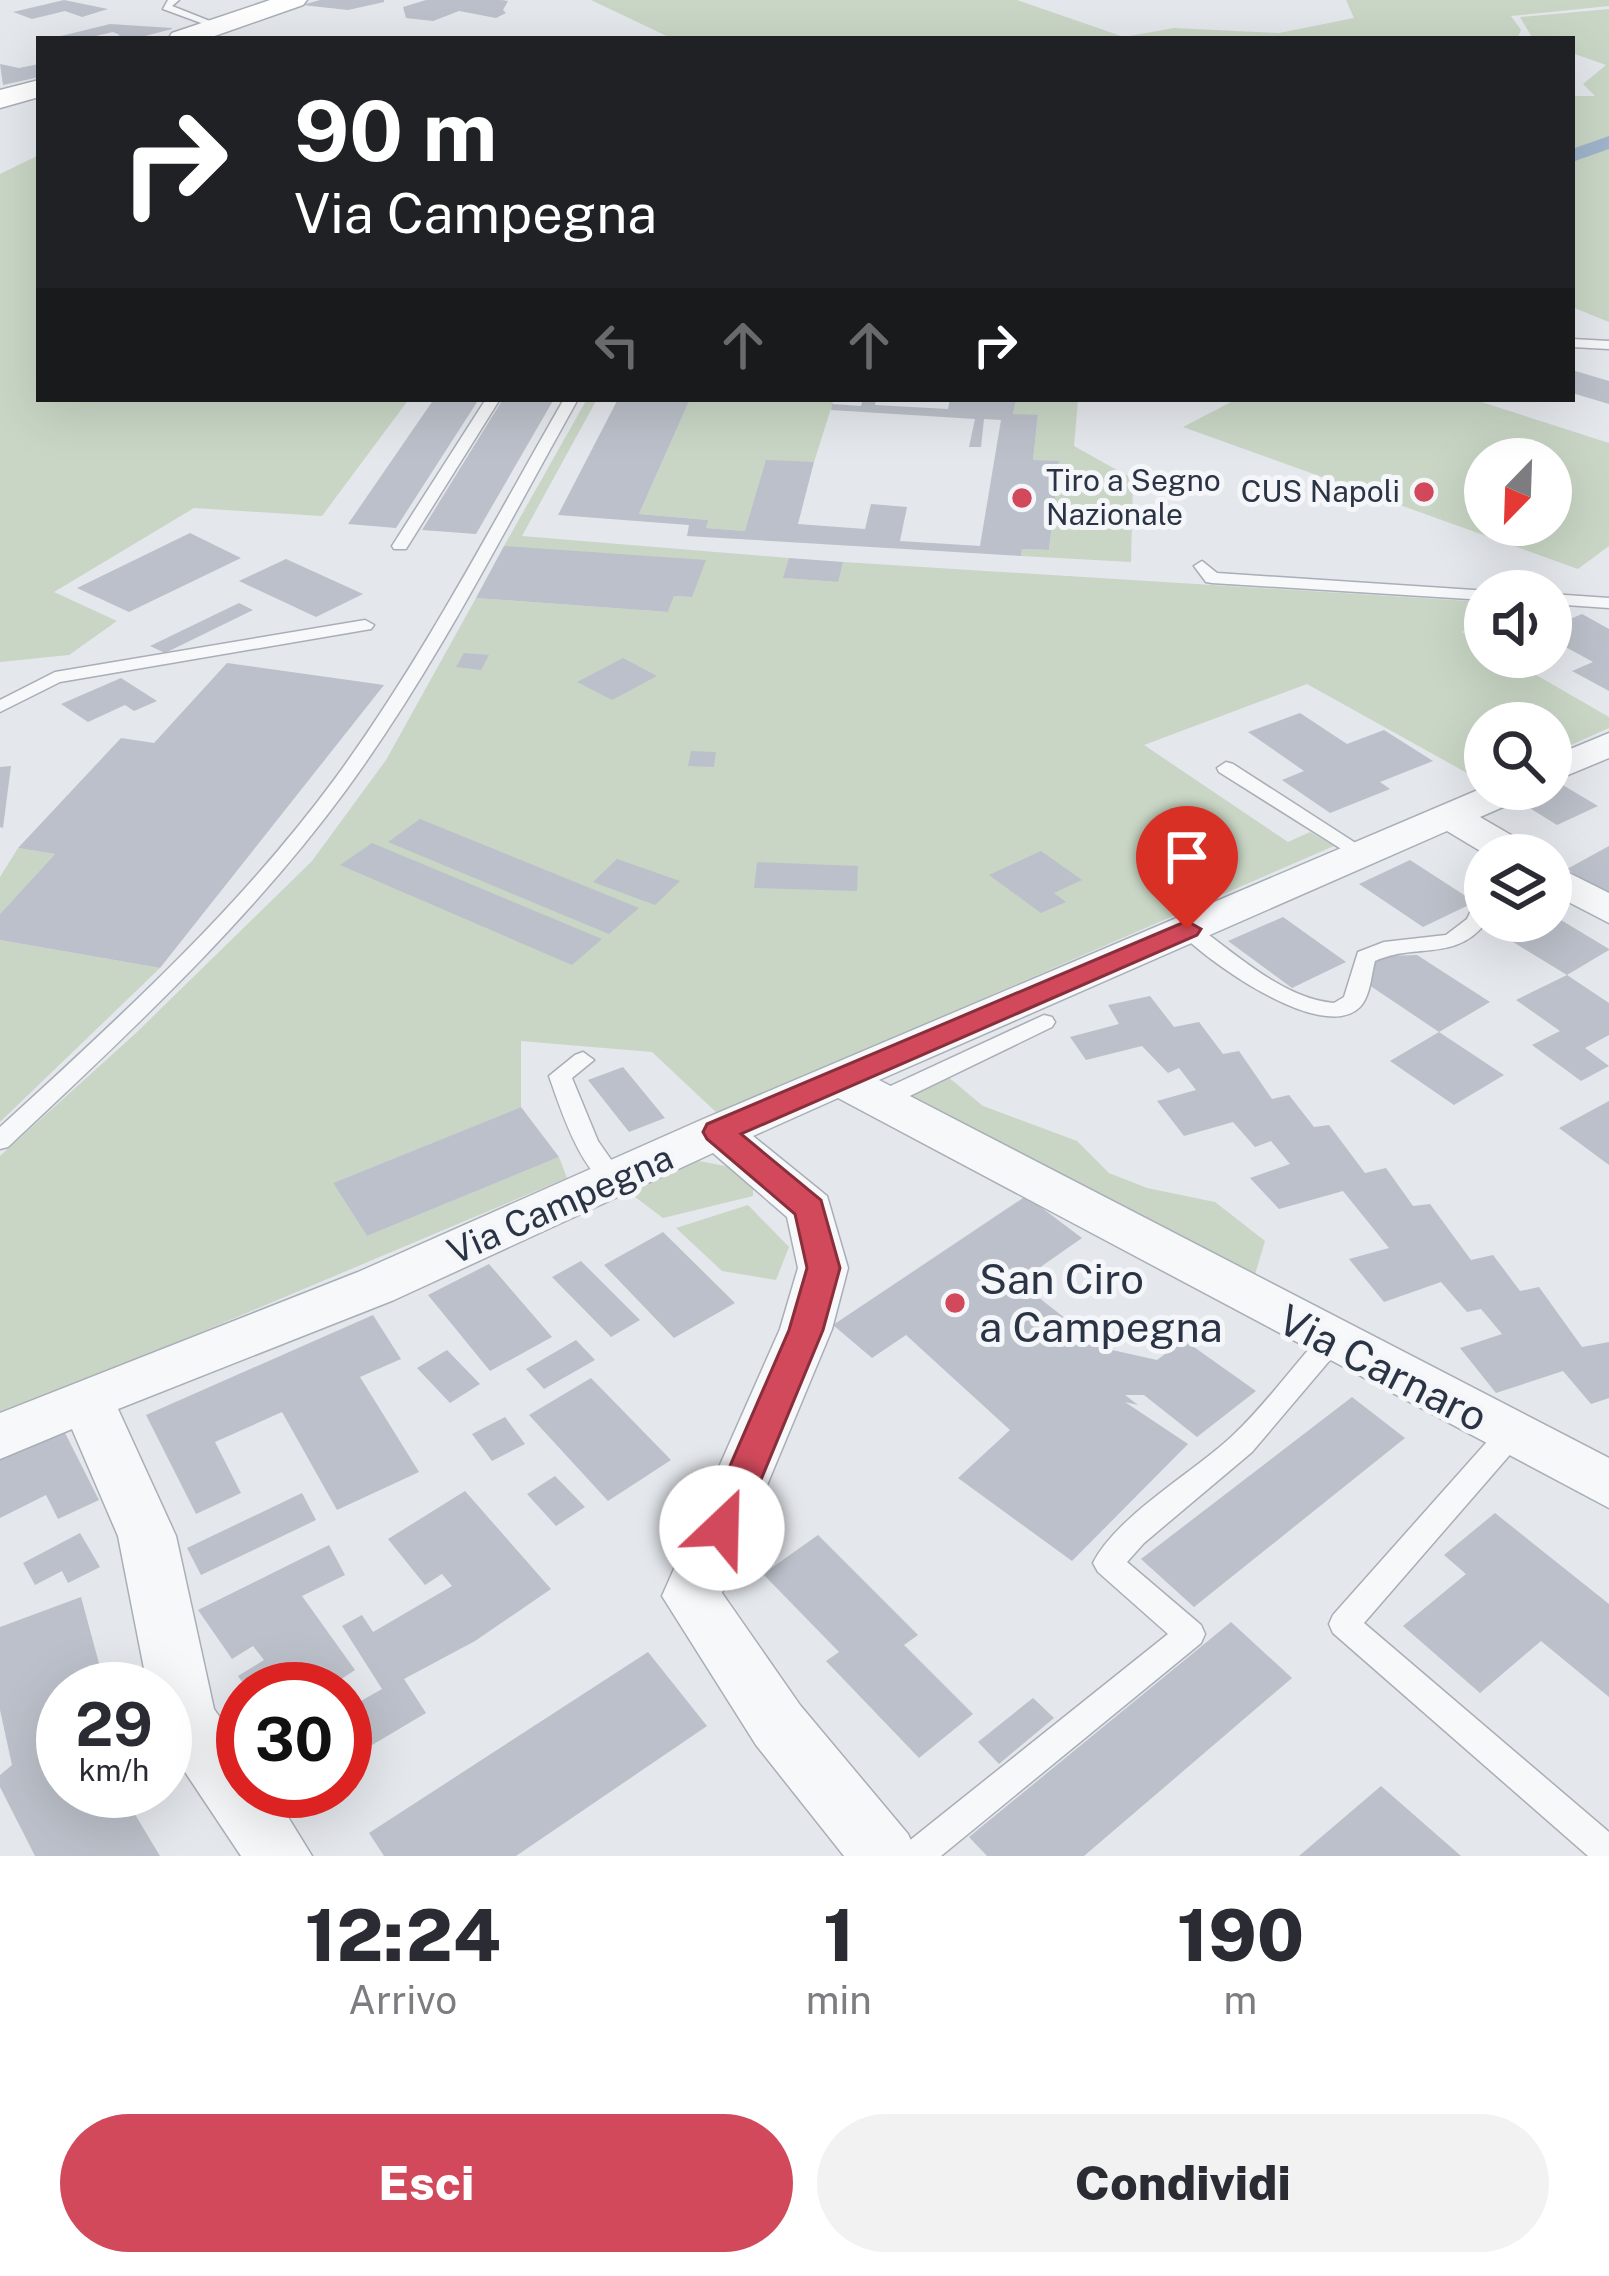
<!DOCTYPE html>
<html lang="it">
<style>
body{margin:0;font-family:"Public Sans",sans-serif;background:#f2f2f3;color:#2b2b33;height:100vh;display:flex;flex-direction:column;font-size:45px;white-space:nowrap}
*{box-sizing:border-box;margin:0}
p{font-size:39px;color:#7c7c81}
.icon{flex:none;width:66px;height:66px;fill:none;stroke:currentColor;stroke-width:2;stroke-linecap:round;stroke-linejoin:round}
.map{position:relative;height:1856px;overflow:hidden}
.panel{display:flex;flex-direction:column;background:#fff;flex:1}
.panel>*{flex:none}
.banner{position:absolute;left:36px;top:36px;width:1539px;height:366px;border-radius:0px;box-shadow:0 12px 48px #0002;background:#202124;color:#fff;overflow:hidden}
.needle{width:78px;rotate:203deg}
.fabs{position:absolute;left:1464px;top:438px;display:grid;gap:24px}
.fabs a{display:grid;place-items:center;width:108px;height:108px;border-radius:50%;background:#fff;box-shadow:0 12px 48px #0002;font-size:60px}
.speed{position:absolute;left:36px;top:1662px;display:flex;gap:24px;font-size:60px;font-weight:700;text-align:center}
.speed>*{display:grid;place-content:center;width:156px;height:156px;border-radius:50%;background:#fff;box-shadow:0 12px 48px #0002;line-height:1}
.speed small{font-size:30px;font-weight:400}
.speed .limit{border:18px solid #d22;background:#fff;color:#111}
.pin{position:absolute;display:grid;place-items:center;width:102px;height:102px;color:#fff;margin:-123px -51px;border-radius:50% 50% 50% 0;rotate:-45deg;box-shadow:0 0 12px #0007}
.pin .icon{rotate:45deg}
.me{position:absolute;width:132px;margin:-66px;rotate:24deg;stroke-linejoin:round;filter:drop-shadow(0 0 9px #0008)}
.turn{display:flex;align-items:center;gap:42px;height:252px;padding:0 60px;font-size:54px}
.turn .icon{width:156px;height:156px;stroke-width:2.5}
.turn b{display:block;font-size:84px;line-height:102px}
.lanes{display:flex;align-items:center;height:114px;padding:0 60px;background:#0003;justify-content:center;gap:60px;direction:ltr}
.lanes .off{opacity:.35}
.eta{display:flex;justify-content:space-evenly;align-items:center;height:204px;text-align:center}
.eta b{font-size:72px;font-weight:800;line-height:84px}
.button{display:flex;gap:24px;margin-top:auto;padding:24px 60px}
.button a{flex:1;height:138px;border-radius:72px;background:#d1495b;color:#fff;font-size:48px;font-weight:800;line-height:138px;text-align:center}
.button a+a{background:#f2f2f3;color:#2b2b33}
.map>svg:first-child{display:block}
.green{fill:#c9d6c5;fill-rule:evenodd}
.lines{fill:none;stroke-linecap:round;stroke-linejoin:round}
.canal{fill:#9fb4cc;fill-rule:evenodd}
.building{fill:#bbc0ca}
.lane-casing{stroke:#a9aeb7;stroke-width:3}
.street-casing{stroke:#a9aeb7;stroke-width:3}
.secondary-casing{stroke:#a9aeb7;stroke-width:3}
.lane{fill:#f7f8fa;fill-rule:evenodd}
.street{fill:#f7f8fa;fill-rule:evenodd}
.secondary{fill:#fff;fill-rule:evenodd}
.route{fill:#d1495b;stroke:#882f3b;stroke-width:3}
.poi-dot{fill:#d1495b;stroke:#f4f6f9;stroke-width:4.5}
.labels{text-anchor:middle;stroke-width:10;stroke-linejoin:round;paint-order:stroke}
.far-poi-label{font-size:30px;fill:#2b3445;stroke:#f4f6f9;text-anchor:start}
.street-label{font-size:36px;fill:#2b3445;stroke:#f4f6f9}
.near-poi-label{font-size:42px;fill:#2b3445;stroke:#f4f6f9;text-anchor:start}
.near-street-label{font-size:42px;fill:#2b3445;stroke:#f4f6f9}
</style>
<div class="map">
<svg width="1609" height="1856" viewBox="0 0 1609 1856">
<rect width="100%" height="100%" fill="#e4e7ec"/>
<path class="green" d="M591 0H1017L1124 37 1174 28 1279 33 1354 18 1346 0H1609V6L1511 16 1521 30 1517 39H673Z
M1609 9V322L1572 307V96H1595L1583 84 1606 65 1572 53V39H1533L1520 17Z
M39 155V399H409L322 516 194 508 54 592 117 621 69 655 0 662V174Z
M587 399H597L522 536 789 558 784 578 837 582 843 562 1485 602V620L1462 632 1485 645V657H1505L1609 717V728L1551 754V723H1485V783L1307 684 1144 745 1288 842 1310 832 1334 846 718 1114 652 1052 521 1041V1107L333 1183 367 1236 559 1157 567 1178 0 1417V1156L136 1033 312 861 386 760 476 598 668 612 674 596 692 597 504 546Z
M690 399H834L814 462 745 531 706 528 707 520 639 514Z
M1016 399H1078L1074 446 1133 479 1131 562 1021 556 1022 549 1049 550 1059 462 1033 460 1038 416 1013 414Z
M1237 399H1472L1609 443V546L1578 569 1183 427ZM1485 459H1551V525H1485Z
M18 848 55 854 0 914V877Z
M0 940 160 968 0 1122Z
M941 1071 983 1106 1077 1141 1109 1173 1147 1188 1215 1202 1265 1241 1248 1298 879 1101Z
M699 1161 740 1169 753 1181V1196L663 1218 614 1181 666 1174Z
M748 1205 789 1247 776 1280 722 1271 676 1228Z"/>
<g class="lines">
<path class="canal" d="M1609 136V149L1572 162V149Z"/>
</g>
<path class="building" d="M64 0 108 9 82 17 65 11 32 19 13 12Z
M320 0H384V2L348 10 302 5Z
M426 0H502L508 1 503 10 506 13 496 18 459 11 433 21 406 18 403 7Z
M110 24 172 28V29L145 36 153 39H110L120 35 113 32 83 39H49Z
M0 64 19 68 39 64V77L3 85Z
M1572 370 1609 381V404L1572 393Z
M434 399H479L396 528 348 524Z
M503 399H554L476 534 422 530Z
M618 399H690L639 514 708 520 706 528 745 531 766 460 814 462 798 524 865 529 871 504 907 507 900 541 980 546 1001 420 984 419 981 447H969L975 419 831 410 832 404 861 406 863 399H876L875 405 948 409 950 399H1016L1013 414 1038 415 1033 460 1059 461 1049 550 1022 549 1021 556 687 536 689 525 558 515Z
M190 533 241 558 129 612 77 588Z
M504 546 706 560 692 597 674 596 668 612 476 598Z
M789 558 843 562 838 582 783 578Z
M286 559 363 594 316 617 239 581Z
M239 603 253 610 165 653 150 646Z
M1582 614 1609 629V691L1572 671 1593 662 1551 639V627Z
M464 653 489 655 481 670 456 667Z
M623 658 657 676 612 700 577 682Z
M227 663 384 685 160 968 0 940V914L55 854 18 848 121 738 154 743Z
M121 678 157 701 134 711 125 705 88 722 61 704Z
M1300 713 1347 744 1384 730 1433 761 1380 782 1390 789 1330 813 1282 780 1304 771 1248 732Z
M691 751 716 752 714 767 688 766Z
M11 766 3 828 0 827V767Z
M1561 784 1598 806 1557 825 1520 802Z
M420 819 639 908 609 934 388 842Z
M372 843 602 939 572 965 340 865Z
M1609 846V899L1567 869Z
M1041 851 1082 880 1054 893 1066 902 1041 913 989 875Z
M617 859 680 881 655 905 593 882Z
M1410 860 1475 902 1423 927 1359 884Z
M757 862 858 866 857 891 754 888Z
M1551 914 1609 949V950L1567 975 1500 934 1523 921H1551Z
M1283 917 1346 962 1292 988 1228 941Z
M1417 955 1490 1002 1439 1032 1366 983 1376 956Z
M1567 975 1609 1003V1035L1585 1048 1609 1066 1581 1081 1532 1045 1560 1031 1516 1000Z
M1150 996 1174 1027 1199 1022 1223 1054 1239 1051 1272 1099 1289 1095 1314 1127 1329 1125 1365 1173 1386 1168 1413 1206 1430 1204 1471 1260 1493 1255 1520 1291 1539 1287 1582 1347 1609 1342V1398L1591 1404 1563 1371 1496 1393 1460 1348 1502 1334 1481 1309 1467 1312 1441 1282 1384 1302 1349 1259 1389 1248 1343 1191 1279 1209 1250 1178 1290 1164 1271 1141 1255 1147 1233 1122 1184 1136 1157 1101 1196 1090 1179 1068 1168 1073 1142 1046 1086 1060 1070 1037 1119 1024 1108 1005Z
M1439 1032 1504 1075 1454 1105 1390 1061Z
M623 1067 665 1118 629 1132 588 1080Z
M1609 1101V1165L1559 1128Z
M521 1107 559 1157 367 1236 333 1183Z
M1026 1196 1082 1238 1019 1282 1103 1348 1157 1360 1184 1340 1256 1391 1197 1437 1144 1395H1125L1138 1405 1125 1402 1188 1444 1072 1561 958 1478 1010 1430 906 1335 872 1358 833 1325Z
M663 1232 735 1303 674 1338 604 1265Z
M581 1261 640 1320 611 1337 552 1277Z
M489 1264 552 1337 490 1371 428 1295Z
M373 1315 401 1359 360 1377 419 1472 337 1510 282 1412 215 1442 241 1493 196 1514 146 1415Z
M576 1340 595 1360 544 1389 526 1369Z
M447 1350 480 1384 450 1403 417 1368Z
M591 1378 671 1460 608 1501 529 1415Z
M1352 1397 1405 1438 1194 1607 1141 1559Z
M505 1417 525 1444 492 1461 472 1434Z
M62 1427 99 1500 58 1519 46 1495 0 1518V1455Z
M555 1476 585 1507 556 1526 527 1494Z
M465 1491 551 1589 475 1641 404 1679 426 1713 367 1748 345 1710 382 1689 342 1626 362 1615 373 1632 452 1586 442 1574 425 1585 388 1539Z
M302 1493 316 1520 201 1575 187 1548Z
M1495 1513 1609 1604V1697L1541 1641 1480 1693 1403 1626 1466 1574 1444 1555Z
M80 1533 100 1567 68 1583 62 1571 35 1585 23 1563Z
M818 1535 918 1635 904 1645 973 1714 919 1758 826 1661 839 1652 763 1574Z
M329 1545 345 1575 302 1596 355 1670 326 1689H247L238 1676 264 1660 253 1646 232 1659 198 1610Z
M81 1597 106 1689H63V1791H121L160 1856H35L0 1787V1775L12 1765 0 1710V1627Z
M1231 1622 1292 1678 1084 1856H987L969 1837Z
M648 1652 707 1726 516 1856H384L369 1833Z
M1033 1698 1054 1718 999 1764 978 1742Z
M1381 1786 1461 1856H1299Z"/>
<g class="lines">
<defs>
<path id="lane" d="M168 0H179L172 6 220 25 212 27 163 9Z
M1572 339 1609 341V349L1572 347Z
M486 399H500L406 549H394L392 546Z
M564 399H578C504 531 436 667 346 790 249 922 127 1035 8 1147L0 1149V1127C118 1019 238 910 334 780 422 660 490 528 564 399Z
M1202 561 1217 573 1489 591H1485V600L1212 583 1206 582 1194 566Z
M1551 594 1609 598V608L1551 604Z
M365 620 374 625 371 629 60 682 0 712V700L55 672Z
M1226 762 1233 764 1371 853 1368 857H1354L1219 772 1217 768Z
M1485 894 1487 921C1456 963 1417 942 1375 961 1371 975 1371 995 1360 1007 1322 1045 1204 959 1176 929L1187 923 1194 924C1235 953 1283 999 1334 1003L1344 997 1358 952 1384 942 1446 935 1467 919 1478 896Z
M1044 1015 1052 1017 1055 1022 1052 1027 887 1107H871L867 1101 871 1095Z
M583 1052 594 1060 572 1078 598 1141 626 1181 623 1187C587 1195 559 1104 549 1076L575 1055Z
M1332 1330 1341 1333 1345 1340 1341 1347 1252 1452 1144 1543 1127 1562 1201 1625 1205 1634 1201 1643 941 1856H900L904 1845 1168 1634 1098 1572 1093 1563C1116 1517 1192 1473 1230 1438 1264 1407 1292 1367 1323 1333Z
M1511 1423 1521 1426 1525 1434 1521 1442 1364 1623 1609 1832V1856H1588L1333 1633 1329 1624 1333 1615 1501 1426Z"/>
<path id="street" d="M1609 733V758L1551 782V757Z
M1485 787 1531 789 1526 797 1480 817 1530 846 1536 855H1487L1447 831 879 1080 1609 1458V1508L838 1098 753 1136 827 1196 848 1268 832 1329 722 1593 800 1705 908 1834 918 1856H844L756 1745 662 1596 780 1329 798 1268 787 1217 713 1153 394 1300 118 1409 176 1536 214 1709 243 1750V1791H272L312 1856H241L165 1742V1689H148L118 1536 72 1429 0 1459V1413L358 1272 701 1120Z
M1551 864 1609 893V923L1551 893Z"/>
<path id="secondary" d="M270 0H307L303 5 206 39H168L172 33Z
M39 80V97L0 108V90Z"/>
</defs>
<use href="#lane" class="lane-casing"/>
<use href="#street" class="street-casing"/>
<use href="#secondary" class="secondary-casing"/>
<use href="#lane" class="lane"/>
<use href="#street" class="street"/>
<use href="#secondary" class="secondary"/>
</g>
<path class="route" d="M1187 921 1201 929 1197 935 741 1134 821 1200 840 1268 823 1330 741 1528 735 1539 722 1544 709 1539 703 1528 789 1330 807 1268 795 1214 707 1139 703 1132 707 1124Z"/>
<g class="poi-dot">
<circle cx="1424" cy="492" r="12"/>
<circle cx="1022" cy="498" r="12"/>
<circle cx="955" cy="1303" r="12"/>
</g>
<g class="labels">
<g class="far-poi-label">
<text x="1046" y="491">Tiro a Segno<tspan x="1046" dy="34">Nazionale</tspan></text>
<text x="1400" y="502" text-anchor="end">CUS Napoli</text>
</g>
<g class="street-label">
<text transform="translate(560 1204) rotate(-24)" y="13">Via Campegna</text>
</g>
<g class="near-poi-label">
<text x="979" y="1294">San Ciro<tspan x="979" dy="48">a Campegna</tspan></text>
</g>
<g class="near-street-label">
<text transform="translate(1383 1368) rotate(27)" y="15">Via Carnaro</text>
</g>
</g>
</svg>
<div class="fabs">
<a><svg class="needle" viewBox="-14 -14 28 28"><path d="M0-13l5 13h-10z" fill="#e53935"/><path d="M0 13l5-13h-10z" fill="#7c7c81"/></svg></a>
<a><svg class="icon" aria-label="sound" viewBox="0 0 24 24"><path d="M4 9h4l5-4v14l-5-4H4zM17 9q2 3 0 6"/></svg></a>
<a><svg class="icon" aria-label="search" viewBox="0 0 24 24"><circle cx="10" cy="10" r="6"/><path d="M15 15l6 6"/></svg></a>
<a><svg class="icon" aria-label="layers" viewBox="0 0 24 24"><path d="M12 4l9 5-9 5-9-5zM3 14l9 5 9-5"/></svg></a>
</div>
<div class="speed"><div>29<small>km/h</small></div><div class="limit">30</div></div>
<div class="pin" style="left:1187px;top:929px;background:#d93025"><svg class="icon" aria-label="arrive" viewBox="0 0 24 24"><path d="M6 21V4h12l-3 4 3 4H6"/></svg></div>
<svg class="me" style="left:722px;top:1528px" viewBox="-20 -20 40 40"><circle r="19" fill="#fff"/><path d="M0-13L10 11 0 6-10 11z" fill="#d1495b"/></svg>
<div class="banner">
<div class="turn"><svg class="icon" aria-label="right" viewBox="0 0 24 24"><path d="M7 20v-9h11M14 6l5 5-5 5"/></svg><div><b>90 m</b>Via Campegna</div></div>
<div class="lanes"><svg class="icon off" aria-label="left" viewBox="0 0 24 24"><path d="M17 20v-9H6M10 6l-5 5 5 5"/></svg><svg class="icon off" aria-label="ahead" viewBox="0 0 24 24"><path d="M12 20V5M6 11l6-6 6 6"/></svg><svg class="icon off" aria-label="ahead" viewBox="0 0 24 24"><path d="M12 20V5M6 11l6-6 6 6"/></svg><svg class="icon" aria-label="right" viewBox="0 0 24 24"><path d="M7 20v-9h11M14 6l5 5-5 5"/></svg></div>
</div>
</div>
<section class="panel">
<div class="eta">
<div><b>12:24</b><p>Arrivo</p></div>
<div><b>1</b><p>min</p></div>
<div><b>190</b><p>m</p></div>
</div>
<div class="button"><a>Esci</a><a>Condividi</a></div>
</section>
